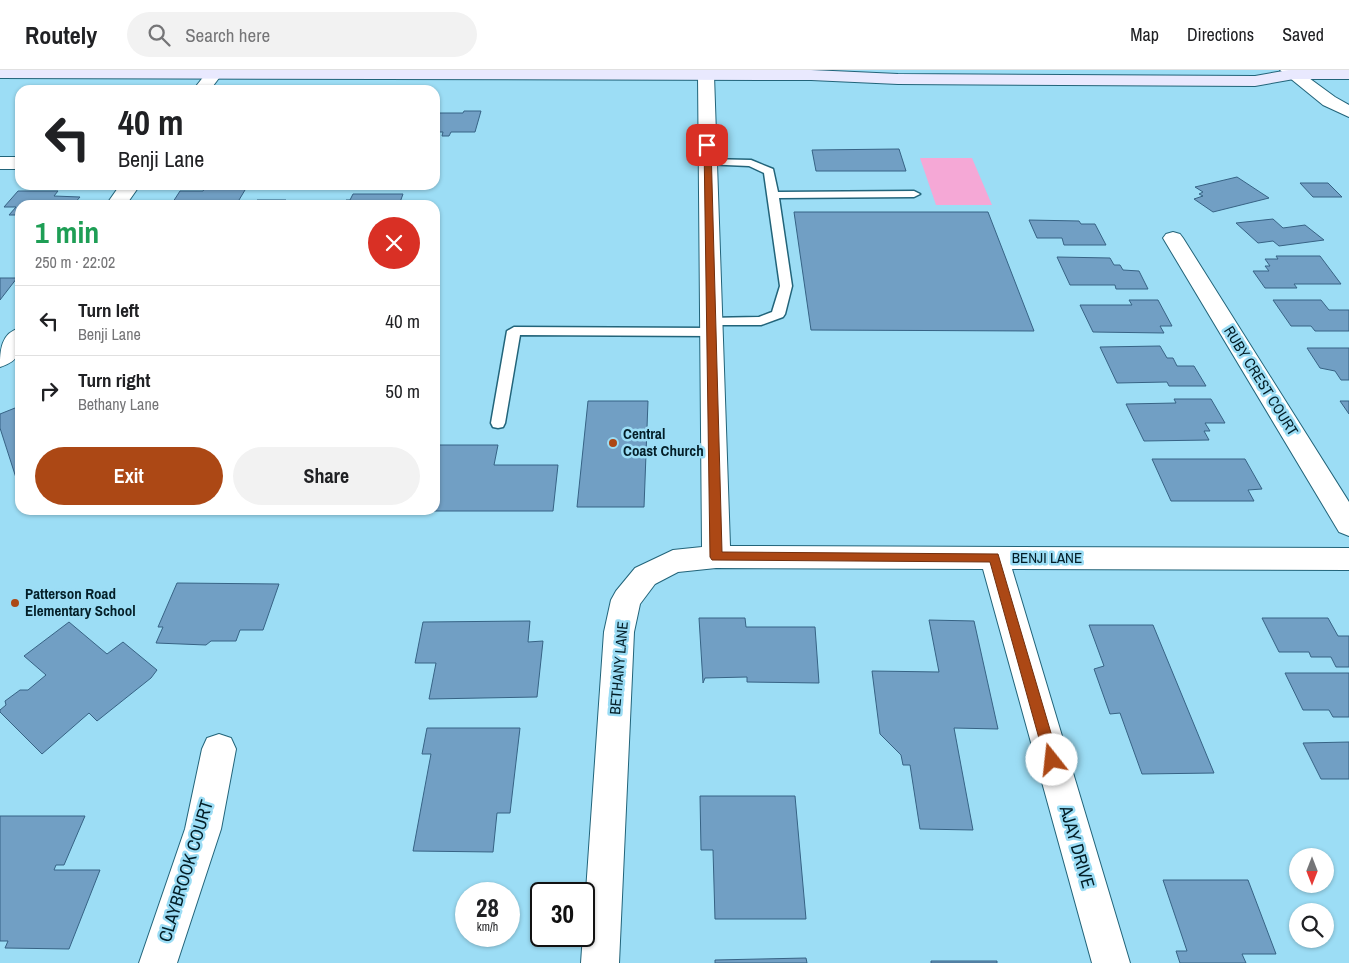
<!DOCTYPE html>
<meta charset="utf-8">
<style>
body{margin:0;font-family:"Archivo Narrow",sans-serif;background:#f2f2f2;color:#202124;height:100vh;display:flex;flex-direction:column;font-size:19px;white-space:nowrap}
*{box-sizing:border-box;margin:0}
p{font-size:16px;color:#757577}
.icon{flex:none;width:28px;height:28px;fill:none;stroke:currentColor;stroke-width:2;stroke-linecap:round;stroke-linejoin:round}
.map{position:relative;flex:1;overflow:hidden}
.sheet{position:absolute;left:15px;top:130px;width:425px;height:315px;display:flex;flex-direction:column;background:#fff;border-radius:15px;box-shadow:0 1px 4px #0004}
.sheet>*{flex:none}
.banner{position:absolute;left:15px;top:15px;width:425px;height:105px;border-radius:15px;box-shadow:0 1px 4px #0004;background:#fff;color:#202124;overflow:hidden}
.needle{width:32px;rotate:180deg}
.buttons{position:absolute;left:1289px;top:778px;display:grid;gap:10px}
.buttons a{display:grid;place-items:center;width:45px;height:45px;border-radius:50%;background:#fff;box-shadow:0 1px 4px #0004;font-size:25px}
.speed{position:absolute;left:455px;top:812px;display:flex;gap:10px;font-size:25px;font-weight:700;text-align:center}
.speed>*{display:grid;place-content:center;width:65px;height:65px;border-radius:50%;background:#fff;box-shadow:0 1px 4px #0004;line-height:1}
.speed small{font-size:12px;font-weight:400}
.speed .limit{border:2px solid #111;border-radius:8px;background:#fff;color:#111}
.pin{position:absolute;display:grid;place-items:center;width:42px;height:42px;color:#fff;margin:-21px;border-radius:10px;box-shadow:0 2px 8px #0006}
.me{position:absolute;width:55px;margin:-28px;rotate:344deg;stroke-linejoin:round;filter:drop-shadow(0 0 4px #0008)}
.turn{display:flex;align-items:center;gap:18px;height:105px;padding:0 20px;font-size:22px}
.turn .icon{width:65px;height:65px;stroke-width:2.5}
.turn b{display:block;font-size:35px;line-height:42px}
.round{display:grid;place-items:center;flex:none;width:52px;height:52px;border-radius:26px;background:#f2f2f2}
.headline{display:flex;align-items:center;justify-content:space-between;height:85px;padding:0 20px}
h1{font-size:30px;font-weight:700;line-height:38px;color:#1e9e55}
.action{display:flex;gap:10px;margin-top:auto;padding:10px 20px}
.action a{flex:1;height:58px;border-radius:30px;background:#ac4815;color:#fff;font-size:20px;font-weight:700;line-height:58px;text-align:center}
.action a+a{background:#f2f2f2;color:#202124}
ul{padding:0;list-style:none}
li{display:flex;align-items:center;gap:15px;height:70px;padding:0 20px;border-top:1px solid #e0e0e0}
li div{flex:1}
li b{display:block;font-size:19px}
li em{font-style:normal}
header{display:flex;align-items:center;gap:30px;box-sizing:border-box;height:70px;padding:0 25px;background:#fff;border-bottom:1px solid #e0e0e0}
header strong{font-size:24px}
nav{display:flex;gap:28px;margin-inline-start:auto;font-size:18px}
.search{width:350px;height:45px;background:#f2f2f2;display:flex;align-items:center;gap:12px;box-sizing:border-box;padding:0 18px;border-radius:28px;color:#757577;font-size:19px}
.map>svg:first-child{display:block}
.green{fill:#f5a8d6}
.building{fill:#719fc4;stroke:#376385}
.lines{fill:none;stroke-linecap:round;stroke-linejoin:round}
.service-casing{stroke:#22647a;stroke-width:3}
.minor-casing{stroke:#22647a;stroke-width:2}
.tertiary-casing{stroke:#22647a;stroke-width:2}
.secondary-casing{stroke:#22647a;stroke-width:2}
.service{fill:#fff;fill-rule:evenodd}
.minor{fill:#fff;fill-rule:evenodd}
.tertiary{fill:#fff;fill-rule:evenodd}
.secondary{fill:#e9e9fe;fill-rule:evenodd}
.route{fill:#ac4815;stroke:#702f0e}
.poi-dot{fill:#ac4815;stroke:#9cddf5;stroke-width:2}
.labels{text-anchor:middle;stroke-width:5;stroke-linejoin:round;paint-order:stroke}
.street-label{font-size:15px;fill:#031e27;stroke:#9cddf5}
.poi-label{font-size:15px;font-weight:bold;fill:#031e27;stroke:#9cddf5;text-anchor:start}
.near-street-label{font-size:18px;fill:#031e27;stroke:#9cddf5}
</style>
<header>
<strong>Routely</strong>
<div class="search"><svg class="icon" aria-label="search" viewBox="0 0 24 24"><circle cx="10" cy="10" r="6"/><path d="M15 15l6 6"/></svg>Search here</div>
<nav><a>Map</a><a>Directions</a><a>Saved</a></nav>
</header>
<div class="map">
<svg width="1349" height="893" viewBox="0 0 1349 893">
<rect width="100%" height="100%" fill="#9cddf5"/>
<path class="green" d="M920 88H972L992 135H936Z"/>
<path class="building" d="M464 41H481L475 62H451L449 66H442L443 62H435L437 43H463Z
M899 79 906 101H816L812 80Z
M1237 107 1269 128 1213 142 1194 129 1203 126 1199 124 1203 122 1195 117Z
M1300 113H1328L1342 127H1313Z
M207 115H248L236 135H171L180 121H203Z
M18 121H58L54 126 80 127 73 135H20V145H9L16 137H4Z
M353 124H403L399 135H344L346 130H350Z
M257 130H286L284 135H254Z
M794 142H988L1034 261 811 260Z
M1273 149 1283 158 1305 155 1324 170 1279 176 1273 171 1258 173 1236 153Z
M1029 150 1079 151 1081 154H1095L1106 175H1064L1062 168H1037Z
M1276 186H1320L1341 214H1294L1297 218H1265L1253 201H1269L1265 196H1270L1265 189H1278Z
M1057 187 1110 188 1114 195H1120L1123 200 1139 201 1148 219H1116L1115 215H1070Z
M0 208H17L0 230Z
M1129 230H1158L1172 256H1160L1164 263 1093 262 1080 235H1132Z
M1273 230H1321L1329 240H1349V261H1315L1311 256H1291Z
M1160 276 1167 288H1173L1177 296H1194L1206 316H1169L1167 312 1117 313 1100 277Z
M1307 278H1349V310H1341L1335 301 1320 298Z
M1174 329H1211L1225 353H1205L1210 361H1204L1209 370 1144 371 1126 334 1176 333Z
M588 331H648L644 437H577Z
M1340 331H1349V344Z
M20 336V413L18 414 0 358V344Z
M438 375H498L494 395H558L553 441H422L435 440V388Z
M1152 389H1245L1262 419 1248 420 1254 431H1171Z
M177 513 279 514 263 560H240L236 571H211L206 575 156 573 163 557H158Z
M699 548H745L746 557H815L819 613 747 612V607L705 608 703 613Z
M1262 548H1328L1338 566H1349V597H1336L1331 587H1311L1309 582H1279Z
M929 550 974 551 998 659 954 658 973 760 920 759 910 695H903L901 685 880 664 872 601 939 602Z
M530 551 528 572 543 571 537 627 429 629 436 593H415L423 552Z
M69 552 107 584 123 572 157 600 151 608 97 651 89 643 42 684 0 642V640L6 635 5 631 20 620H28L46 605 24 586Z
M1089 555H1153L1214 703 1142 704 1120 643 1110 644 1094 599 1104 596Z
M1285 603H1349V647H1333L1329 640H1303Z
M427 658H520L510 743H497L493 782 413 781 431 684H422Z
M1349 672V709H1321L1303 673Z
M700 726H795L806 849H715L713 780H701Z
M0 746H85L64 795H56L54 800H100L69 879 5 878 8 871H0Z
M1163 810H1248L1276 884H1242L1246 893H1180L1176 881H1187Z
M806 888 807 893H715V890Z
M931 891H997V893H931Z"/>
<g class="lines">
<defs>
<path id="service" d="M707 89 751 90 773 99 778 122 914 121 920 124 914 127 779 128 792 216 785 244 783 247 761 255H711L704 251 706 248 759 247 772 242 780 216 764 103 749 96 703 94 702 92 703 90Z
M514 257 711 258 718 262 711 266 520 265 505 353 503 357 498 358 493 357 491 353 507 261Z"/>
<path id="minor" d="M706 0 712 2 714 5 730 476 1349 478V500L1012 499 1130 893H1092L983 499 716 498 678 502 655 514 640 534 634 562 619 893H581L604 562 611 530 616 521 635 498 673 480 702 477 698 5 700 2Z
M208 1 218 0 222 4 210 20H193Z
M0 87H20V99H0Z
M120 115H140L126 135H106Z
M1173 162 1180 164 1183 168 1349 432V466L1339 462 1163 168 1166 164Z
M20 258C20 278 23 290 0 297 0 280 1 263 20 258Z
M219 664 231 668 236 679 221 759 177 893H139L185 759 202 679 207 668Z"/>
<path id="tertiary" d="M1280 0H1298L1335 27 1349 35V47L1323 35Z"/>
<path id="secondary" d="M0 0H811L898 4 1255 6 1289 0H1349V9H1294L1255 16 898 14 811 10 0 8Z"/>
</defs>
<use href="#service" class="service-casing"/>
<use href="#minor" class="minor-casing"/>
<use href="#tertiary" class="tertiary-casing"/>
<use href="#secondary" class="secondary-casing"/>
<use href="#service" class="service"/>
<use href="#minor" class="minor"/>
<use href="#tertiary" class="tertiary"/>
<use href="#secondary" class="secondary"/>
</g>
<path class="route" d="M704 73 711 75 722 482 998 484 1059 690 1057 695 1052 697 1047 695 1045 690 990 492 712 490 710 487Z"/>
<g class="poi-dot">
<circle cx="613" cy="373" r="5"/>
<circle cx="15" cy="533" r="5"/>
</g>
<g class="labels">
<g class="street-label">
<text transform="translate(1261 311) rotate(58)" y="5">RUBY CREST COURT</text>
<text x="1047" y="493">BENJI LANE</text>
<text transform="translate(619 598) rotate(-85)" y="5">BETHANY LANE</text>
</g>
<g class="poi-label">
<text x="623" y="369">Central<tspan x="623" dy="17">Coast Church</tspan></text>
<text x="25" y="529">Patterson Road<tspan x="25" dy="17">Elementary School</tspan></text>
</g>
<g class="near-street-label">
<text transform="translate(1077 777) rotate(74)" y="6">AJAY DRIVE</text>
<text transform="translate(186 801) rotate(-73)" y="6">CLAYBROOK COURT</text>
</g>
</g>
</svg>
<div class="buttons">
<a><svg class="needle" viewBox="-14 -14 28 28"><path d="M0-13l5 13h-10z" fill="#e53935"/><path d="M0 13l5-13h-10z" fill="#757577"/></svg></a>
<a><svg class="icon" aria-label="search" viewBox="0 0 24 24"><circle cx="10" cy="10" r="6"/><path d="M15 15l6 6"/></svg></a>
</div>
<div class="speed"><div>28<small>km/h</small></div><div class="limit">30</div></div>
<div class="pin" style="left:707px;top:75px;background:#d93025"><svg class="icon" aria-label="arrive" viewBox="0 0 24 24"><path d="M6 21V4h12l-3 4 3 4H6"/></svg></div>
<svg class="me" style="left:1052px;top:690px" viewBox="-20 -20 40 40"><circle r="19" fill="#fff"/><path d="M0-13L10 11 0 6-10 11z" fill="#ac4815"/></svg>
<div class="banner">
<div class="turn"><svg class="icon" aria-label="left" viewBox="0 0 24 24"><path d="M17 20v-9H6M10 6l-5 5 5 5"/></svg><div><b>40 m</b>Benji Lane</div></div>
</div>
<section class="sheet">
<div class="headline"><div><h1>1 min</h1><p>250 m · 22:02</p></div><a class="round" style="background:#d93025;color:#fff"><svg class="icon" aria-label="close" viewBox="0 0 24 24"><path d="M6 6l12 12M18 6L6 18"/></svg></a></div>
<ul>
<li><svg class="icon" aria-label="left" viewBox="0 0 24 24"><path d="M17 20v-9H6M10 6l-5 5 5 5"/></svg><div><b>Turn left</b><p>Benji Lane</p></div><em>40 m</em></li>
<li><svg class="icon" aria-label="right" viewBox="0 0 24 24"><path d="M7 20v-9h11M14 6l5 5-5 5"/></svg><div><b>Turn right</b><p>Bethany Lane</p></div><em>50 m</em></li>
</ul>
<div class="action"><a>Exit</a><a>Share</a></div>
</section>
</div>
